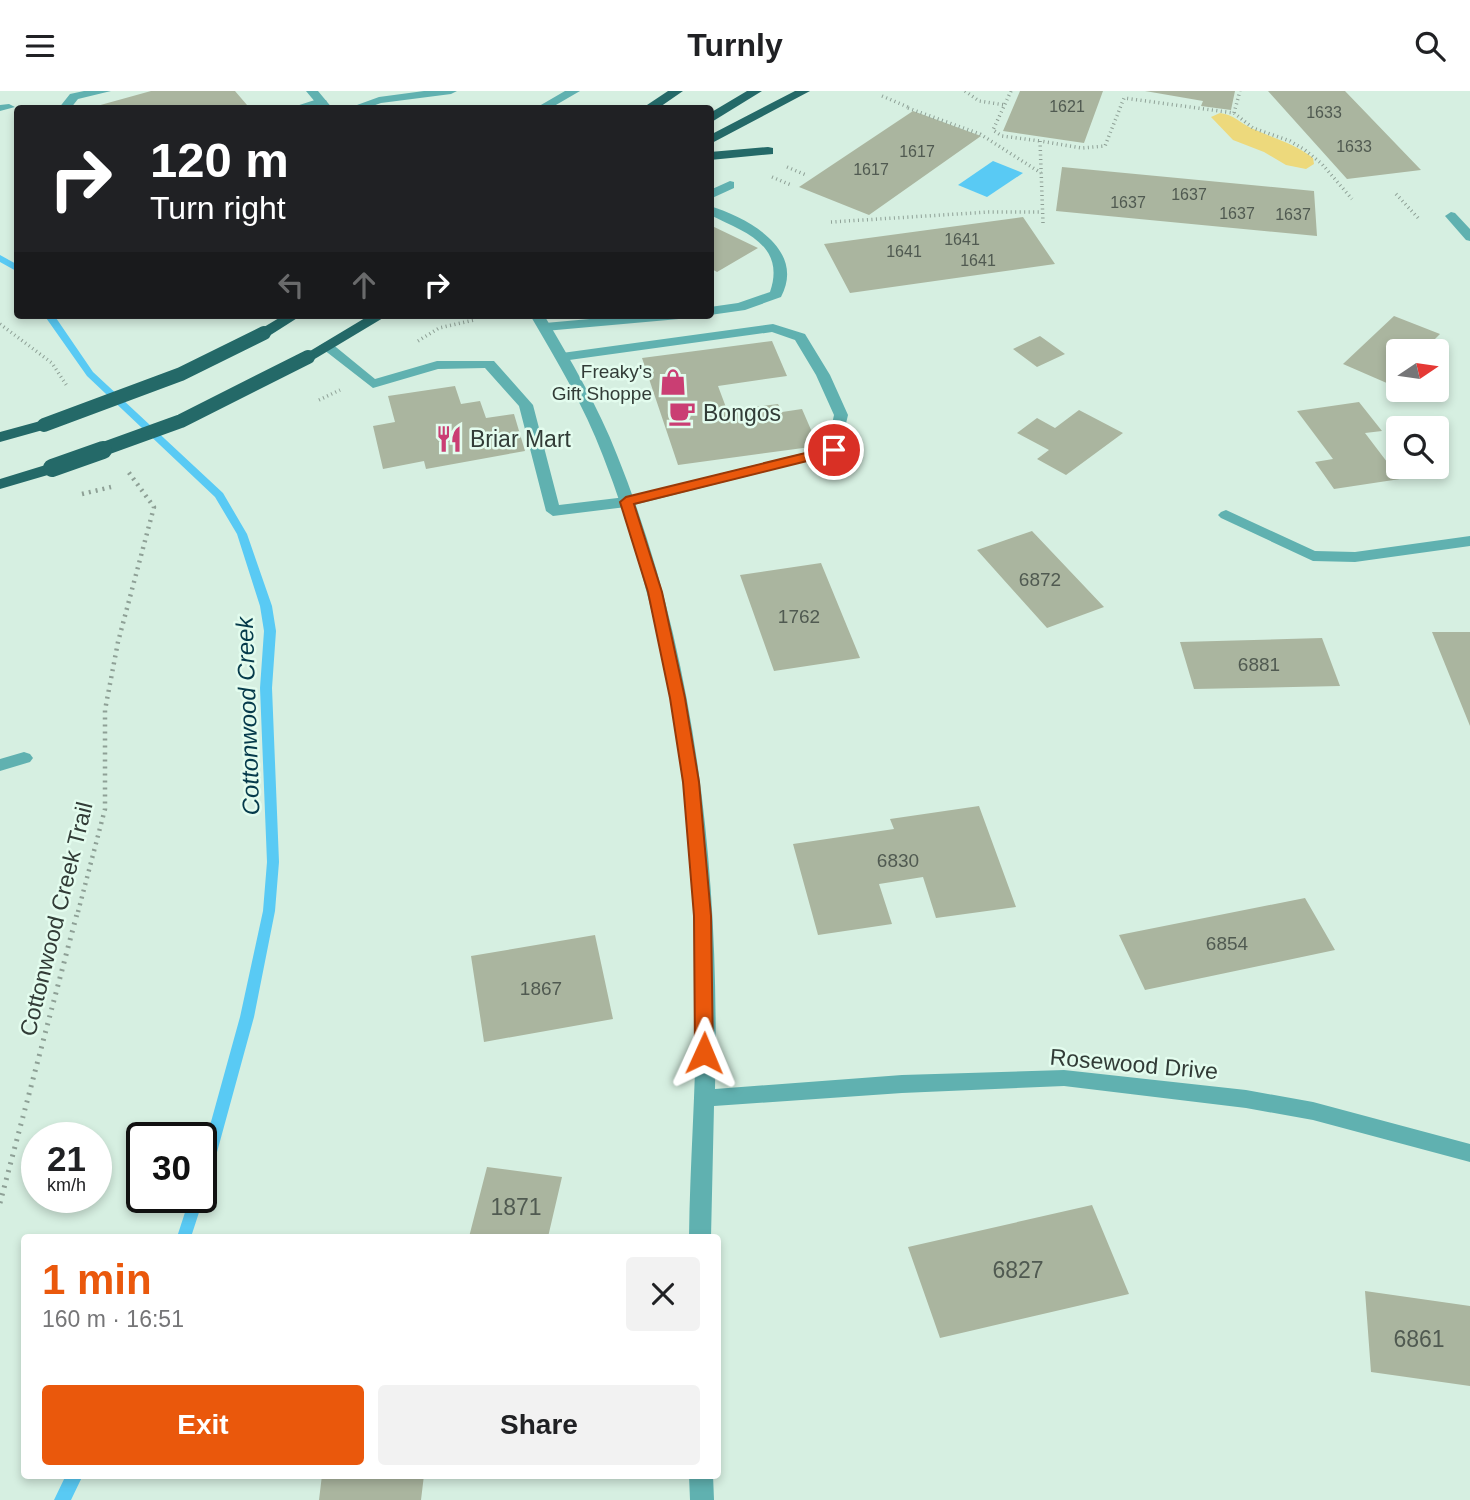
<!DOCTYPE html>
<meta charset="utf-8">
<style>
body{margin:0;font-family:Helvetica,sans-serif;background:#f2f2f2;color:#202124;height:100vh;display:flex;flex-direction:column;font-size:26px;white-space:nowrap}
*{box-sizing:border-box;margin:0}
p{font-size:23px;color:#757577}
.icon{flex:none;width:38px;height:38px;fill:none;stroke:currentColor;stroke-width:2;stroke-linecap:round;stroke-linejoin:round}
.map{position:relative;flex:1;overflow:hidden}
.panel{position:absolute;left:21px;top:1143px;width:700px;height:245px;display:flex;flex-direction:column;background:#fff;border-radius:7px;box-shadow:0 4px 10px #0003}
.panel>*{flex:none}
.guide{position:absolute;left:14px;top:14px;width:700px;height:214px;border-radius:7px;box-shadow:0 4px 10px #0003;background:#202124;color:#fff;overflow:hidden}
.needle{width:46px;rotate:77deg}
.controls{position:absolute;left:1386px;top:248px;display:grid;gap:14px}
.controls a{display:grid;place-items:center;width:63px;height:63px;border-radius:7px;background:#fff;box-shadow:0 4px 10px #0003;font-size:35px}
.speed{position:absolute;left:21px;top:1031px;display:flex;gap:14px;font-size:35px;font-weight:700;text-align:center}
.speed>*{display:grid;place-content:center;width:91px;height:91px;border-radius:50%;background:#fff;box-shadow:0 4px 10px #0003;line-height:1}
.speed small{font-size:18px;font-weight:400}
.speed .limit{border:4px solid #111;border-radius:10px;background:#fff;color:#111}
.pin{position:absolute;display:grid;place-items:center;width:60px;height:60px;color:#fff;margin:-30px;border:4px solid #fff;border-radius:50%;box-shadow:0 2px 7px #0007}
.me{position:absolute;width:77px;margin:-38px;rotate:1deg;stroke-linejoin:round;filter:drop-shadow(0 0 5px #0008)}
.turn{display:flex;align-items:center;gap:24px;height:147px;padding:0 21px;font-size:32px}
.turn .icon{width:91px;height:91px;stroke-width:2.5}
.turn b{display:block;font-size:49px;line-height:60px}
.lanes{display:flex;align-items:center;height:66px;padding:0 21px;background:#0003;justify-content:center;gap:35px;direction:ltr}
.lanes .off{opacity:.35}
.round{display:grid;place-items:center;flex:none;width:74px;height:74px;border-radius:7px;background:#f2f2f2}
.summary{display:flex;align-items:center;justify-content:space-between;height:119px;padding:0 21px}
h1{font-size:42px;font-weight:700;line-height:52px;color:#ea580c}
.button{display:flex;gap:14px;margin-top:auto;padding:14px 21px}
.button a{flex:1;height:80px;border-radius:7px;background:#ea580c;color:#fff;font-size:28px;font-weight:700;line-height:80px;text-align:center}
.button a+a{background:#f2f2f2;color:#202124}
header{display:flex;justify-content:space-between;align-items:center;height:91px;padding:0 21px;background:#fff;font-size:32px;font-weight:700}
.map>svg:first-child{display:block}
.green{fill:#edd97c}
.water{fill:#59caf4}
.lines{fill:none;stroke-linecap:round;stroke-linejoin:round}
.stream{fill:#59caf4;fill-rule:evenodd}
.building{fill:#aab59f}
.path-far2{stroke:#8ea096;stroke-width:3.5;stroke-dasharray:1 3.5;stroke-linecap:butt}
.path-far1{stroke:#8ea096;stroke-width:4.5;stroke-dasharray:2 5;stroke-linecap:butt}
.path{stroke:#8ea096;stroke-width:5;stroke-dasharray:2 6;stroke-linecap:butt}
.service{fill:#60b1b0;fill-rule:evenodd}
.minor{fill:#60b1b0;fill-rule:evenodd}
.trunk{fill:#246968;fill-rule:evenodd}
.trunk-bridge-far1{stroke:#246968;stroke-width:14}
.trunk-bridge{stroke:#246968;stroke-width:18}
.route{fill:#ea580c;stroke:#983908;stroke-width:2}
.labels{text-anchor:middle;stroke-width:5;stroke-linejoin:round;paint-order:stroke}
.far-number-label{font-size:16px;fill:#505a51}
.far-poi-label{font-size:19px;fill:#323c37;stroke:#e3fcee;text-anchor:end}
.number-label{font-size:19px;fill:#505a51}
.poi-label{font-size:23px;fill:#323c37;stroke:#e3fcee;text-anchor:start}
.street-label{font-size:23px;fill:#323c37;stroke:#e3fcee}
.near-number-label{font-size:23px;fill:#505a51}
.water-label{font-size:24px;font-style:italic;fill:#053a4b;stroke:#e3fcee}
</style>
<header><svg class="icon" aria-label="menu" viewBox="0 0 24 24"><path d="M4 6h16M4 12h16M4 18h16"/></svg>Turnly<svg class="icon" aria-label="search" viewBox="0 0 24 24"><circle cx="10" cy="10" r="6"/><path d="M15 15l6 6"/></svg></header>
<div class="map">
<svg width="1470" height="1409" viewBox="0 0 1470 1409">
<rect width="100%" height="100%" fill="#d6efe1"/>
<path class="green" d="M1220 22C1234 24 1239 31 1251 37 1272 47 1294 52 1313 67L1314 73 1306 78 1286 74 1264 61 1233 49 1211 26Z"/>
<path class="water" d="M993 70 1023 82 987 106 958 94Z"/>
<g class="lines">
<path class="stream" d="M0 164 18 174V181L0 171Z
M44 224H54L93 281 223 402 247 443 272 515 276 540 272 597 279 771 275 820 254 926 208 1094 206 1099 201 1100V1067L240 926 263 820 267 771 260 597 264 540 260 515 237 443 215 406 87 285Z
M201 1101 204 1106 191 1146H177L190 1106H201Z
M66 1384H83L71 1409H54Z"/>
</g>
<path class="building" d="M151 0H235L247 14 232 18H86Z
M1020 0H1103L1084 52 1003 40Z
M1145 0H1235L1231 19 1201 15 1203 10Z
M1268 0H1345L1421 79 1347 88Z
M913 20 981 45 869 124 799 96Z
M1062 76 1314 100 1317 145 1056 120Z
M1023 126 1055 173 850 202 824 153Z
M710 134 758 157 717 181 710 177Z
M1394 225 1440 243 1422 261H1398V283L1389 293 1343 273Z
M1040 245 1065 263 1037 276 1013 258Z
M772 250 787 285 718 295 727 319 778 313 782 321 802 318 818 355 678 374 642 267Z
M455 295 461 313 480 310 486 327 514 323 525 360 426 378 424 370 383 378 373 335 395 331 388 305Z
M1359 311 1382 340 1365 342 1400 388 1334 398 1315 371 1333 368 1297 320Z
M1079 319 1123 342 1066 384 1037 368 1049 359 1017 342 1037 327 1055 337Z
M1032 440 1104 516 1047 537 977 459Z
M821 472 860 567 774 580 740 484Z
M1432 541H1470V635Z
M1322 547 1340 595 1194 598 1180 551Z
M979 715 1016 816 936 827 923 786 879 793 892 833 818 844 793 753 894 738 890 728Z
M1305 807 1335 859 1145 899 1119 844Z
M595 844 613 928 484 951 471 865Z
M487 1076 562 1086 548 1146H469Z
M1092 1114 1129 1203 940 1247 908 1156Z
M1365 1200 1470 1215V1295L1371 1281Z
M322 1384H424L421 1409H319Z"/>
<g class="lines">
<path class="path-far2" d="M965 0 979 10 1005 14
M1011 0 993 39 1002 45 1040 50
M882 5 908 16
M908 17 980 43 1041 82
M1234 22 1240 0
M787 76 806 84
M772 86 791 94
M1396 103 1420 129
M831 131 989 121H1042
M1043 132 1040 50 1082 57 1105 55 1124 7 1234 22 1253 37 1290 50 1305 59 1322 73 1352 108
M0 233 52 272 67 295
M418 250 439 237 474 229
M319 309 340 299"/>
<path class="path-far1" d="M82 403 111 396
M78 821 105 718V619L118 551 154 416 127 379"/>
<path class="path" d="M0 1112 78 819"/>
<path class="service" d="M84 0H111L78 8 70 18H58L70 3Z
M424 0H457L451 3 381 12 364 18H346L379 6Z
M565 0H580L549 18H534Z
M321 7 327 10 325 12 307 18H287Z
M0 14 9 13 15 16 0 20Z
M730 90 734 91V97L710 108V99Z
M710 115C749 127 806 159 781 206L745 219 710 224V216L738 212 770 201C786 154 745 141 710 124Z
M634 224H686L679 228 545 240 538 236 545 232Z
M773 233 805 243 830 284 848 324 839 362 626 416 553 425 546 420 519 315 485 277 438 278 373 297 319 255 326 251 331 252 375 288 437 270H494L533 314 559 414 626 406 827 356 834 324 816 284 795 249 772 241 562 270 555 266 562 262Z"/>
<path class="minor" d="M306 0H318L333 18H321Z
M1451 121 1455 122 1470 138V150L1466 149 1445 125Z
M530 224H544C571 270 598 315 617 364 697 563 720 785 715 998L902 984 1064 979 1246 999 1313 1011 1470 1053V1071L1313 1029 1246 1017 1064 995 902 1002 714 1015 711 1146H689C690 1065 697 985 696 904 695 722 669 535 603 365 584 315 557 270 530 224Z
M1226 419 1315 460 1355 461 1470 445V455L1355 471 1313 470 1221 427 1218 424 1221 421Z
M24 661 30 663 33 667 30 671 0 680V668Z
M689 1384H713L714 1409H690Z"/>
<path class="trunk" d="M668 0H683L657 18H641Z
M747 0H762L710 32V22Z
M795 0H810L710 53V44Z
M768 56 773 57V63L710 69V61Z
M284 224H302L269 245H259L257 242 259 239Z
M370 224H388L313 269 308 271 300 266Z
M44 329 50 331 52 334 50 337 0 351V341Z
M52 372 58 373 60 377 58 381 0 398V388Z"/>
<path class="trunk-bridge-far1" d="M44 334 181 283 264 242
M98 360 181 330 308 266"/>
<path class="trunk-bridge" d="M52 377 103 359"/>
</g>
<path class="route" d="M834 355 841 359 839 362 634 413 662 501 685 607 699 691 711 825 713 962 710 967 704 970 697 967 695 962 694 825 683 691 670 607 648 501 620 411 626 406Z"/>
<defs>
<symbol id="shop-bare" viewBox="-9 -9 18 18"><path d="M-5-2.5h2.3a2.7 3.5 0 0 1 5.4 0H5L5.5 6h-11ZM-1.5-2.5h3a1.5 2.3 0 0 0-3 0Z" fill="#ca3e73" stroke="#e3fcee" stroke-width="2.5" paint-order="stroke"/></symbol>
<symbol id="cafe-bare" viewBox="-9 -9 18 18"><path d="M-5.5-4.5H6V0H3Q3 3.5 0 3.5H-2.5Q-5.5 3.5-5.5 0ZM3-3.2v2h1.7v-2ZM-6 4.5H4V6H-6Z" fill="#ca3e73" stroke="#e3fcee" stroke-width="2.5" paint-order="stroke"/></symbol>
<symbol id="restaurant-bare" viewBox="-9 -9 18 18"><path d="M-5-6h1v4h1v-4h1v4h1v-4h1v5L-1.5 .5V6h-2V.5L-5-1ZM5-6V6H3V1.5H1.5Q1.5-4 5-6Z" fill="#ca3e73" stroke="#e3fcee" stroke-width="2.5" paint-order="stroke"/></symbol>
</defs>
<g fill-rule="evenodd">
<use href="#shop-bare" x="654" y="272" width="38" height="38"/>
<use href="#cafe-bare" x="663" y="303" width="38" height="38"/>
<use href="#restaurant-bare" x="430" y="329" width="38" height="38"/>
</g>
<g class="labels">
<g class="far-number-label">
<text x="1067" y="21">1621</text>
<text x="1324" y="27">1633</text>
<text x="1354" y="61">1633</text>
<text x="917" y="66">1617</text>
<text x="871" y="84">1617</text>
<text x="1189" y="109">1637</text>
<text x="1128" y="117">1637</text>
<text x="1237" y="128">1637</text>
<text x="1293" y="129">1637</text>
<text x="962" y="154">1641</text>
<text x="904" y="166">1641</text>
<text x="978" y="175">1641</text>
</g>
<g class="far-poi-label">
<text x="652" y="287">Freaky's<tspan x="652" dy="22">Gift Shoppe</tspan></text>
</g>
<g class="number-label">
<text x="1040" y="495">6872</text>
<text x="799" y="532">1762</text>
<text x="1259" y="580">6881</text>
<text x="898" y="776">6830</text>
<text x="1227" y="859">6854</text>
<text x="541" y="904">1867</text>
</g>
<g class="poi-label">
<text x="703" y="330">Bongos</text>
<text x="470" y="356">Briar Mart</text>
</g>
<g class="street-label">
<text transform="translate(56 828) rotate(-76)" y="8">Cottonwood Creek Trail</text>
<text transform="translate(1134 973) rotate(5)" y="8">Rosewood Drive</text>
</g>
<g class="near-number-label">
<text x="516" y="1124">1871</text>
<text x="1018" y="1187">6827</text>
<text x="1419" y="1256">6861</text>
</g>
<g class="water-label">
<text transform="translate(248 625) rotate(-92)" y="8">Cottonwood Creek</text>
</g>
</g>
</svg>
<div class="controls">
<a><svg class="needle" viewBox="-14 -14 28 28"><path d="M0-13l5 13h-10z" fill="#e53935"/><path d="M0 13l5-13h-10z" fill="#757577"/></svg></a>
<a><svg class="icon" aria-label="search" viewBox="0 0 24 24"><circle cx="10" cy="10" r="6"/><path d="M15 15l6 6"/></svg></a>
</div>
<div class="speed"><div>21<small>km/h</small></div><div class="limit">30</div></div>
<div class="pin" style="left:834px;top:359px;background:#d93025"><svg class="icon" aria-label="arrive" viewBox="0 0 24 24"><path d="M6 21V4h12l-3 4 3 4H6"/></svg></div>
<svg class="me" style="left:704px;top:962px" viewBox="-20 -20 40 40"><path d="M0-17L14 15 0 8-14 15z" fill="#ea580c" stroke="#fff" stroke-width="4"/></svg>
<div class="guide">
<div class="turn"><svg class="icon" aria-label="right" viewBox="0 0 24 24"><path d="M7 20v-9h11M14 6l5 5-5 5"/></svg><div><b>120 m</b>Turn right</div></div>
<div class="lanes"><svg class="icon off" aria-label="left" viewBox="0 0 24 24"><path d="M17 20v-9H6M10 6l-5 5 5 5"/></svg><svg class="icon off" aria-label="ahead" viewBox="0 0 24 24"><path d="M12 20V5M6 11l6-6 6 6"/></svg><svg class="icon" aria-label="right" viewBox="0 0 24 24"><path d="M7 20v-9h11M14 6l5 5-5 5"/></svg></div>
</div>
<section class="panel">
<div class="summary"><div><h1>1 min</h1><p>160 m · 16:51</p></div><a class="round"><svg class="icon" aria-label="close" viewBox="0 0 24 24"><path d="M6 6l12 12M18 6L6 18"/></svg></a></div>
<div class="button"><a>Exit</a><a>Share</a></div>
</section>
</div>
